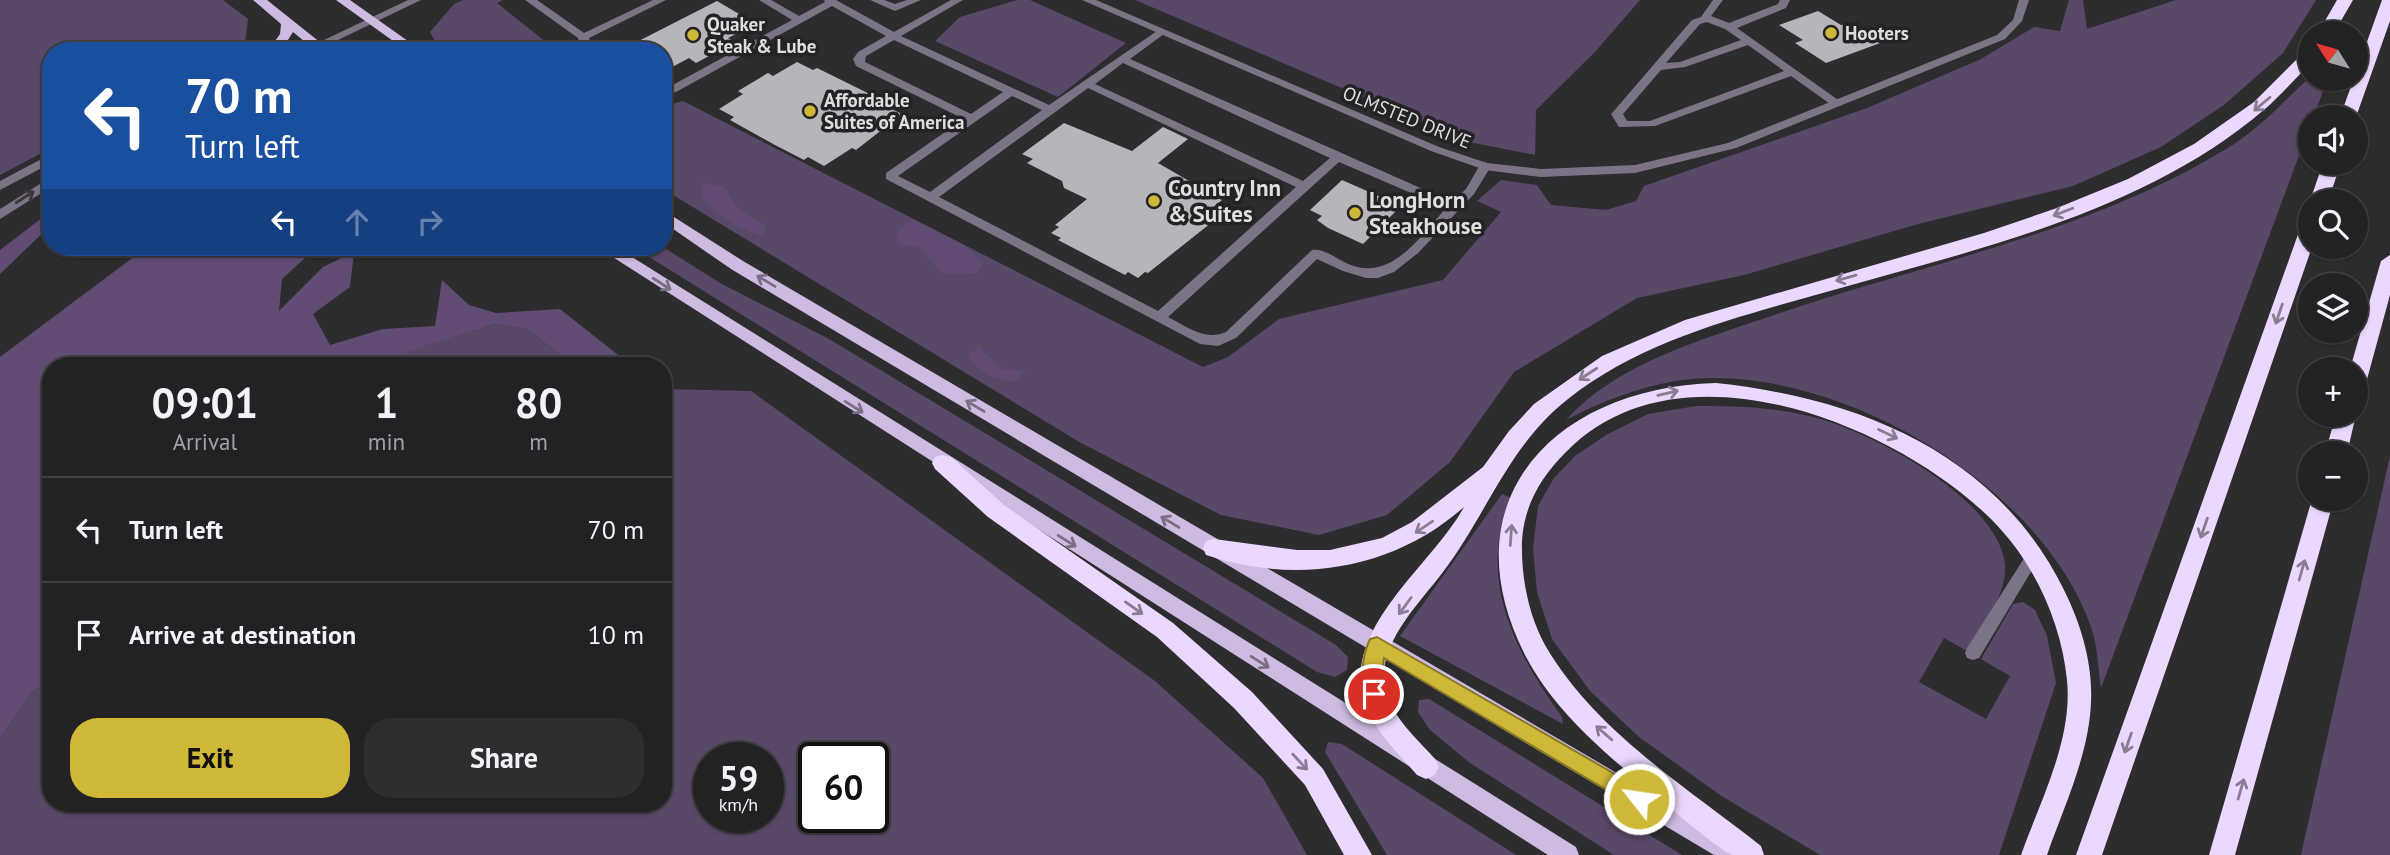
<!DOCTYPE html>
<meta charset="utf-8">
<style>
body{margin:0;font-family:"PT Sans",sans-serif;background:#2e2e30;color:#f1f3f6;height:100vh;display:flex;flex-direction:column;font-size:26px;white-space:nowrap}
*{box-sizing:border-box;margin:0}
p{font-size:23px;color:#a2a3a6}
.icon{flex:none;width:38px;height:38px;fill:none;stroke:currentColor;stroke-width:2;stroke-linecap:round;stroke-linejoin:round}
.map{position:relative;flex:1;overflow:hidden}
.drawer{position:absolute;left:42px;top:357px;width:630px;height:455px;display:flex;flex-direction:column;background:#222123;border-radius:28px;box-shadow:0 2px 5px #0004,0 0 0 2px #3f3e41}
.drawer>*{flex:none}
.guide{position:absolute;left:42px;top:42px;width:630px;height:214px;border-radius:28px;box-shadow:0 2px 5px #0004,0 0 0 2px #3f3e41;background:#1a4fa0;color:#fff;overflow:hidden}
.needle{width:46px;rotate:307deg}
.buttons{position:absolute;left:2298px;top:21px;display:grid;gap:14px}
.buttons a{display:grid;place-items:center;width:70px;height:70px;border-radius:50%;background:#222123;box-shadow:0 2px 5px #0004,0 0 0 2px #3f3e41;font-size:35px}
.speed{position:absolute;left:693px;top:742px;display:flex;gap:14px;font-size:35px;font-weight:700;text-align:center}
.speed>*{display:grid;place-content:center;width:91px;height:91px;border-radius:50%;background:#222123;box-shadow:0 2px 5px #0004,0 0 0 2px #3f3e41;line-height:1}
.speed small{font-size:18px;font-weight:400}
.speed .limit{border:4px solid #111;border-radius:10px;background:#fff;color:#111}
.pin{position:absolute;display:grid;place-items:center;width:60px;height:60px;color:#fff;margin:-30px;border:4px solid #fff;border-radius:50%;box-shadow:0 2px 7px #0007}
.me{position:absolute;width:77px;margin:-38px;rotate:300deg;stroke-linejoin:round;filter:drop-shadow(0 0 5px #0008)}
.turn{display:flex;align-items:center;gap:24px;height:147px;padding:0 28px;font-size:32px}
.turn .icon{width:91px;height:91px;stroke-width:2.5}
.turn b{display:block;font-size:49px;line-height:60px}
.lanes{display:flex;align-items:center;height:66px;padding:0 28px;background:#0003;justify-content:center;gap:35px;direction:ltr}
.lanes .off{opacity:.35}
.eta{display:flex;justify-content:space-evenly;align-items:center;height:119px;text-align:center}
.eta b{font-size:42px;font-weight:700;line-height:49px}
.primary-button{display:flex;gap:14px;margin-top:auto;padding:14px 28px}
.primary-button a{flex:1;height:80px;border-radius:28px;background:#cfb837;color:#111;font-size:28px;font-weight:700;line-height:80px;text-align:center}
.primary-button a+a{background:#2e2e30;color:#f1f3f6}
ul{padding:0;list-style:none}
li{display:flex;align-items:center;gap:21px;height:105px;padding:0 28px;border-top:2px solid #3f3e41}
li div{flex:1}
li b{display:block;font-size:26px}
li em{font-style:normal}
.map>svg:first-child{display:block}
.green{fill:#5a4869;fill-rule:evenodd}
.forest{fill:#624c74}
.building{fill:#b7b5b9}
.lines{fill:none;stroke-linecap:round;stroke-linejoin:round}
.service{fill:#7d7386;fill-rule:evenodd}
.minor{fill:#7d7386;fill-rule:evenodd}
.primary{fill:#cfbae1;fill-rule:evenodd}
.motorway{fill:#ecd8fe;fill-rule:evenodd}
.oneway{stroke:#887d92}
.oneway2{stroke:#3a363d}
.oneway3{stroke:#7a6e83}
.route{fill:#cfb837;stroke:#877824;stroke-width:2}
.poi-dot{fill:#cfb837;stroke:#242225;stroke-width:2.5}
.labels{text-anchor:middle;stroke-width:7;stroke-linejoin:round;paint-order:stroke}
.far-poi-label{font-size:19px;font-weight:bold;fill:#dfdee0;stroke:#242225;text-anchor:start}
.far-street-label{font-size:19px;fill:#dfdee0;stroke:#242225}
.poi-label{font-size:23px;font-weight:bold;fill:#dfdee0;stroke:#242225;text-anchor:start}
</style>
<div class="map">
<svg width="2390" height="855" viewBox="0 0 2390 855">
<rect width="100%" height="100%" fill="#2d2c2f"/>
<path class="green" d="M0 0H223L248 19 244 51H51V148L0 175Z
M463 0H503L497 3 557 51H440L430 32 454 4Z
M1017 0H1030L1126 43 1058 97 935 41 960 17Z
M1135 0H1640L1595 52 1536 110 1535 155 1469 142Z
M2069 0H2083L2087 29 2176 0H2316L2283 53 2224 105 2161 147 2073 186 1918 224 1744 275 1637 298 1514 372 1450 462 1387 515 1319 535 1221 515 1081 443 663 189V106L683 101 1203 367 1228 357 1279 319 1443 280 1501 212 1477 201 1501 180 1537 185 1551 205 1606 210 1636 201 1644 186 1867 108 1981 59 2034 27 2060 31Z
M2310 77 2328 79 2313 117H2310V126L2101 688C2098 670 2098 648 2092 630 2044 483 1827 357 1675 381 1636 388 1600 402 1566 420 1618 362 1705 339 1777 314 1929 262 2097 231 2234 144 2262 126 2286 99 2310 77Z
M633 247H663L720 283 829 339 1336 645 1348 657 1347 670 1335 677 1317 672Z
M496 324 526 329 576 366H415L405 352Z
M663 389 751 391 1155 681 1263 778 1307 855H0V738L31 693 51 681V803H663ZM709 758H768V817H709ZM814 758H873V817H814Z
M1696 406C1736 406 1774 407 1813 417 1870 431 1990 495 2004 558 2011 590 1983 625 1969 652L1944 638 1919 682 1986 719 2010 676 1981 659 2013 604 2023 602 2035 610 2047 636 2056 683 1999 855H1820L1720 795 1639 737 1590 691 1552 639 1537 592 1533 548 1538 506 1554 478 1575 456 1606 435 1648 414Z
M2390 456V855H2301Z
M1502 494 1511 498C1476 578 1515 652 1562 717L1563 724 1400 636Z
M1429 699 1682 855H1614L1470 763 1430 730 1418 712 1419 700Z
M1328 742 1342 744 1516 855H1387L1325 752Z"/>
<path class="forest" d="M701 182 725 187 739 210 766 225 762 237 735 225 704 202Z
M51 211V225L0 274V250Z
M914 220 964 245 984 262 976 273 943 274 919 247 897 244 899 228Z
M137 247H317L282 279 279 311 323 267 354 252 350 287 313 314 330 345 383 329 435 326 442 280 469 305 496 313 560 309 632 366H576L526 329 496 324 406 352 415 366H51V681L31 693 0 738V357L135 256Z
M979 347 1002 369 1025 370 1015 382C993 378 979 375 968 355Z"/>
<path class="building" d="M717 1 751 21 736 29 740 32 728 38 735 42 696 63 689 58 663 72V51H619Z
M1818 11 1841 25 1855 24 1883 42 1826 63 1795 43 1803 40 1779 25Z
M797 62 813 70 817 68 890 104 887 107 902 114 856 150 852 148 824 166 808 157 804 160 775 145 730 120 734 117 719 109 743 94 738 91 768 73 773 76Z
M1064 123 1132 151 1163 127 1188 139 1158 163 1222 200 1206 214 1216 219 1148 273 1145 272 1138 278 1128 272 1125 275 1058 240 1061 238 1051 233 1059 227 1055 225 1087 199 1064 188 1062 181 1027 163 1033 159 1022 154Z
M1342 180 1401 206 1363 244 1328 228 1317 220 1322 216 1310 210Z"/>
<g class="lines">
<path class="service" d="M525 0H537L584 33 653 0H666L589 38 592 51H582L578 38Z
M759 0H771L799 16 825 2 824 0H836L894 32 951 0H963L901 36 1049 105 1160 29 1165 32 1164 34 1130 59 1452 202 1466 189 1481 163 1485 162 1491 166 1474 194 1418 253 1394 272 1378 278H1366L1343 271 1317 259 1236 338 1218 346 1200 344 886 179V173L964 119 856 66 853 59 858 52 886 36 832 6 676 92 663 94V88L669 87 792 20ZM894 40 1003 92 971 114 865 62 866 56ZM1123 63 1330 158 1303 181 1095 84ZM1088 88 1296 187 1158 311 939 197ZM1012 96 1042 110 930 192 898 176ZM1339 162 1446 208C1420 237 1390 284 1346 263 1336 258 1323 248 1312 250L1226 332C1205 341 1187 327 1168 317Z
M870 0H884L895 4 907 0H921L895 11Z
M1713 0H1723L1711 16 1729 23 1778 4 1780 0H1790L1786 8 1737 28 1841 102V106H1833L1791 76 1655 126 1619 127 1611 114 1613 112 1692 20 1701 17ZM1707 22 1725 29 1741 40 1680 62 1666 63 1700 24ZM1748 45 1784 71 1650 121H1627L1623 114 1661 70 1685 67Z
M2033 550 2038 552 2041 556 2038 560 1979 658 1973 660 1967 658 1965 653 1967 648 2028 552Z"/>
<path class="minor" d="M408 0H421L315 51H301Z
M1082 0H1096L1439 147 1487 163 1541 169 1635 165 1728 143 1997 35 2013 20 2019 0H2029L2022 21 2005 39 1736 148 1635 173 1541 177 1485 170 1431 151Z
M51 154V163L0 190V181Z
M51 177V187L0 219V209Z"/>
<path class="primary" d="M253 0H267L331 51H316L293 32 281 51H268L280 34 281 24Z
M336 0H350L422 51H407Z
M663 210 743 261 1743 847 1746 855H1714L731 269 663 222Z
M597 247H616L1576 847 1579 855H1548Z"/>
<path class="motorway" d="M2337 0H2353L2334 33H2318Z
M2382 0H2390V21L2356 117H2340Z
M2310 50V64C2295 79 2281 95 2265 109 2140 216 1965 252 1812 296 1727 320 1639 343 1568 399 1509 445 1487 514 1443 572 1416 608 1365 655 1391 705 1401 725 1420 742 1435 759L1439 767 1435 775 1426 779 1417 775C1399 754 1376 733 1366 706 1337 631 1432 566 1464 507 1393 570 1296 585 1206 555L1203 548 1206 541 1214 539 1297 550H1330L1382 538 1412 522 1483 467 1509 431 1534 404 1602 356 1685 320 1984 233 2057 208 2128 179 2194 144 2254 102 2304 52Z
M2323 163H2341L2328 201H2310Z
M2310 220 2312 247 2102 855H2076L2301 226Z
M2390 255V295L2366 383 2363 388 2356 390V369H2350L2381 261Z
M1716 383C1860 398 1997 454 2064 590 2081 624 2093 664 2091 702 2089 755 2064 806 2047 855H2021C2040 801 2073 740 2067 680 2061 621 2034 562 1991 519 1894 424 1679 336 1566 452 1541 477 1524 505 1522 541 1521 576 1528 614 1545 645 1594 730 1685 786 1761 846L1764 855C1754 855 1743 855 1733 855 1722 853 1666 804 1654 794 1606 754 1554 711 1525 655 1445 497 1559 387 1716 383Z
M2356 413V415L2347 453H2325L2336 415Z
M943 455 951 457 1004 505 1173 623 1252 692 1323 769 1372 855H1344L1305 785 1234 708 1157 637 988 517 935 469 932 463 935 457Z
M2312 499H2334L2235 855H2209Z"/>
</g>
<defs><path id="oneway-shaft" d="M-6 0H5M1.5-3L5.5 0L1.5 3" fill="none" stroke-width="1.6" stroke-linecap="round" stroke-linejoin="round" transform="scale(1.75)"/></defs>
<g class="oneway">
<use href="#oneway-shaft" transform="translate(2262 104) rotate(140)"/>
<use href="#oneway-shaft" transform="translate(2063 212) rotate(159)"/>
<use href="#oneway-shaft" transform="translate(1846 278) rotate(164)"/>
<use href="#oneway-shaft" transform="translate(2279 314) rotate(109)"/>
<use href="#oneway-shaft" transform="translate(1588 374) rotate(147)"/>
<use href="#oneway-shaft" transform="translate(1668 393) rotate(-13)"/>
<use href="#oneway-shaft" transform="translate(1888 434) rotate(26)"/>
<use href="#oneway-shaft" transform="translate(1424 527) rotate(146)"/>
<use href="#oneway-shaft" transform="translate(2204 528) rotate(109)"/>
<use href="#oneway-shaft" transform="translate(1511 535) rotate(-86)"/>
<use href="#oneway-shaft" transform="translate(2302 570) rotate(-74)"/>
<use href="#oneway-shaft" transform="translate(1405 606) rotate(126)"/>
<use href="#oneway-shaft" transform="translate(1134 608) rotate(35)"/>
<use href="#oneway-shaft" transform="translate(1604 733) rotate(-139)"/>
<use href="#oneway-shaft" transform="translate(2128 743) rotate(109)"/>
<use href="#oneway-shaft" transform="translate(1300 762) rotate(47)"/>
<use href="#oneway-shaft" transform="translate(2241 789) rotate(-74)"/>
</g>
<use class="oneway2" href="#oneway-shaft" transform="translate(25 197) rotate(-33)"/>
<g class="oneway3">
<use href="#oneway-shaft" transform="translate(766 281) rotate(-149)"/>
<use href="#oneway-shaft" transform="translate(662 284) rotate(33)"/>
<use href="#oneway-shaft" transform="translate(975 406) rotate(-149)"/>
<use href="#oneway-shaft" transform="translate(854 407) rotate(32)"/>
<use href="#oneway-shaft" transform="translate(1170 522) rotate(-149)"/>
<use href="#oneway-shaft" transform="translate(1067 541) rotate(32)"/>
<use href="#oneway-shaft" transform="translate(1260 662) rotate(32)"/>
</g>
<path class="route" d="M1377 637 1646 792 1649 799 1646 805 1639 808 1632 805 1384 658C1382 670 1384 691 1380 700L1374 702 1367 700C1359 682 1362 656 1370 639Z"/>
<g class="poi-dot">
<circle cx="1831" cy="33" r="7"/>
<circle cx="693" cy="35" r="7"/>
<circle cx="810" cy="111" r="7"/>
<circle cx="1154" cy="201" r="7"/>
<circle cx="1355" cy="213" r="7"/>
</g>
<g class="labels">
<g class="far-poi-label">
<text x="707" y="31">Quaker<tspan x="707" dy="22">Steak &amp; Lube</tspan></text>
<text x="1845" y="40">Hooters</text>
<text x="824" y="107">Affordable<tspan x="824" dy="22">Suites of America</tspan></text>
</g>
<g class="far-street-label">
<text transform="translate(1407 117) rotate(22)" y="7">OLMSTED DRIVE</text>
</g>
<g class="poi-label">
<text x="1168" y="196">Country Inn<tspan x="1168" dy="26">&amp; Suites</tspan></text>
<text x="1369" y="208">LongHorn<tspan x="1369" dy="26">Steakhouse</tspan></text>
</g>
</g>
</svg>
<div class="buttons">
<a><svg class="needle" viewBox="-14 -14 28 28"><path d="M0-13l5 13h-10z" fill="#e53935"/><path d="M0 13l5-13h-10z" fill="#a2a3a6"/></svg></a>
<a><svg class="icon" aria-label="sound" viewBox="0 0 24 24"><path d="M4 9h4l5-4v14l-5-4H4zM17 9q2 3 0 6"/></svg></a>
<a><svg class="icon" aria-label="search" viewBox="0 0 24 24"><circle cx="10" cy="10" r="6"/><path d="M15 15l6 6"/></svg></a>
<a><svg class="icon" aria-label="layers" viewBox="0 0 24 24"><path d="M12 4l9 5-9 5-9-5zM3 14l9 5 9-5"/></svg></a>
<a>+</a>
<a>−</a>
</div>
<div class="speed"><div>59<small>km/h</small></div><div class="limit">60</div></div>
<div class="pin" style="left:1374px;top:694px;background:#d93025"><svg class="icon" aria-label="arrive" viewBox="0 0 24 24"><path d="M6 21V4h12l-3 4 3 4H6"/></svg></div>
<svg class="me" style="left:1639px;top:799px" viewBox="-20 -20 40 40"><circle r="17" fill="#cfb837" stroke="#fff" stroke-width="3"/><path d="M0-11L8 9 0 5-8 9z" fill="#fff"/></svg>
<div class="guide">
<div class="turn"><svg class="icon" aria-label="left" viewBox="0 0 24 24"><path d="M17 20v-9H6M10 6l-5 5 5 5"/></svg><div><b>70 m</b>Turn left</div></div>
<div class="lanes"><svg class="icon" aria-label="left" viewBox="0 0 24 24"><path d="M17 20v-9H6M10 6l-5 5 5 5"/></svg><svg class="icon off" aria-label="ahead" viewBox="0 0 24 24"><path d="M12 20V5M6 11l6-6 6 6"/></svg><svg class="icon off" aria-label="right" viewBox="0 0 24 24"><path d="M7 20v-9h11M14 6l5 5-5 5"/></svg></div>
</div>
<section class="drawer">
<div class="eta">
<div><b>09:01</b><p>Arrival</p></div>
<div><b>1</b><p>min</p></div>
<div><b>80</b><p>m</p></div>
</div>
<ul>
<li><svg class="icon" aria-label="left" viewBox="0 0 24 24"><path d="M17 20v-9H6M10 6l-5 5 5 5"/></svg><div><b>Turn left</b></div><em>70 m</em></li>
<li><svg class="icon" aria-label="arrive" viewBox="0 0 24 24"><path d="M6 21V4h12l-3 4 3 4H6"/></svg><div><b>Arrive at destination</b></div><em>10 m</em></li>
</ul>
<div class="primary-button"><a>Exit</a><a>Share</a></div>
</section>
</div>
